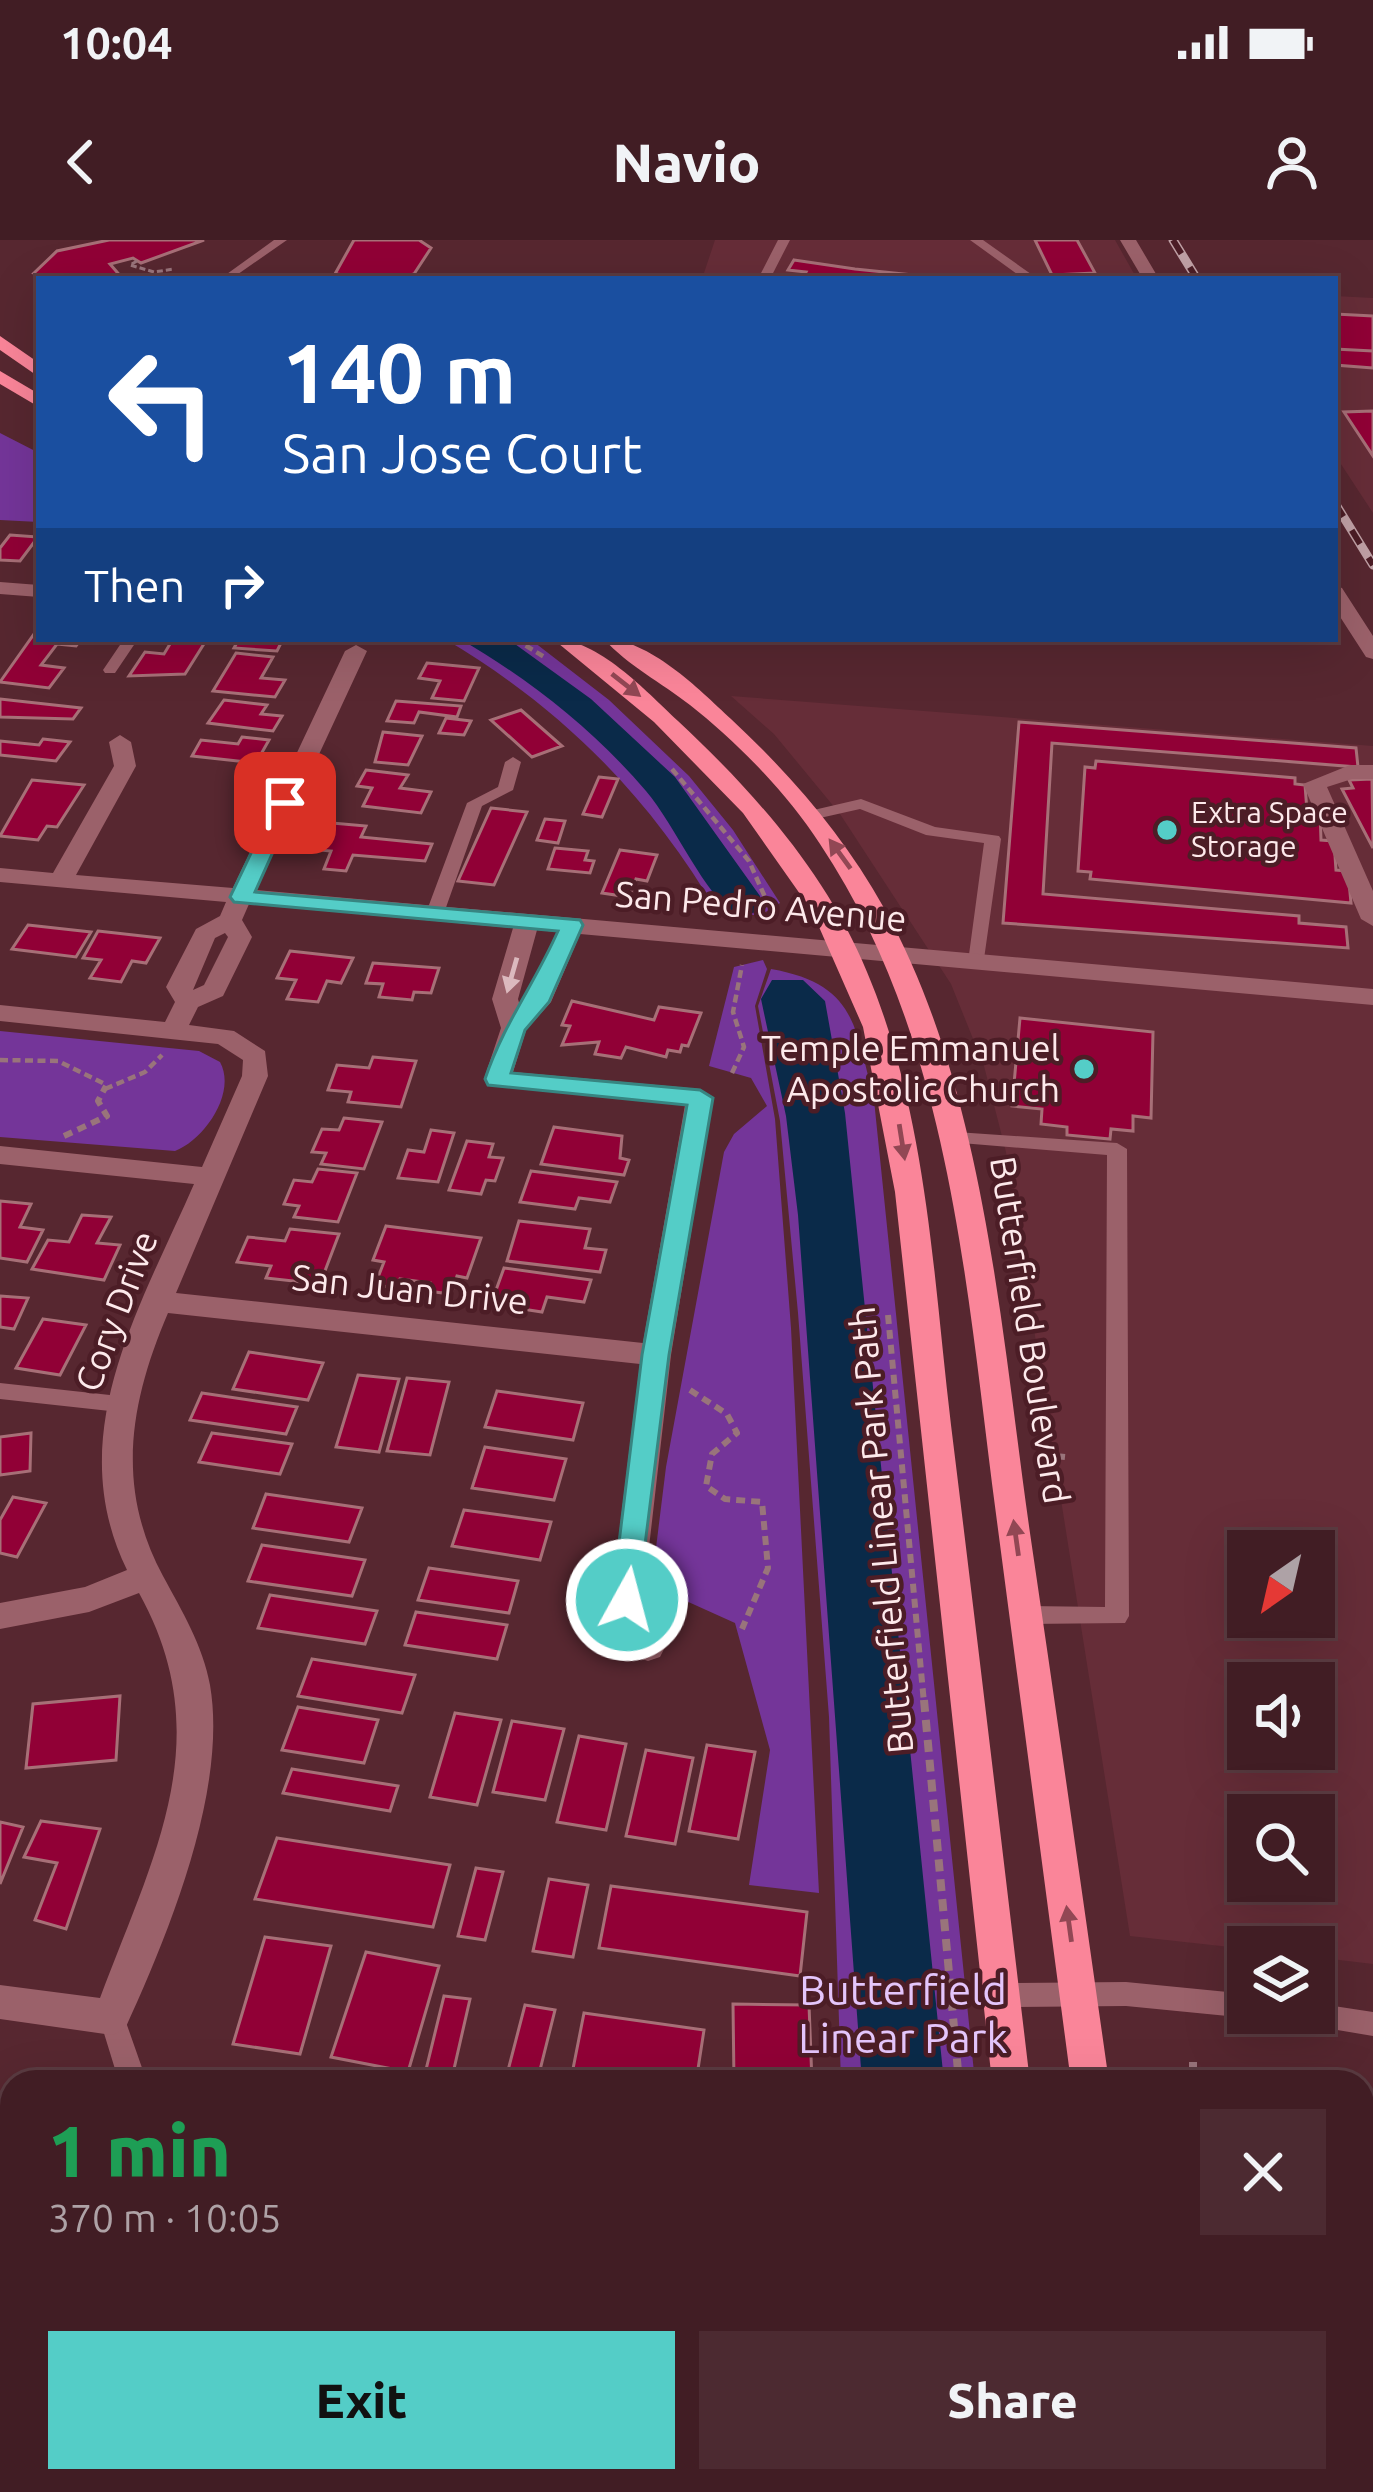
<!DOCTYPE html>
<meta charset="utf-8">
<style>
body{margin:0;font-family:Ubuntu,sans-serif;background:#4c2a31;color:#f1f3f6;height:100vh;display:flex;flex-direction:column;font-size:45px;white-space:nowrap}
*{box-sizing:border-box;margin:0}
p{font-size:39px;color:#aea2a6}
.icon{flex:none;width:66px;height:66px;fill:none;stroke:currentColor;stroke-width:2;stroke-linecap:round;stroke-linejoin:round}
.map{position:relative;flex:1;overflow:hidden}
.sheet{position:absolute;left:0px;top:1830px;width:1374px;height:423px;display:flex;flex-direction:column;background:#411d24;border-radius:36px 36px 0 0;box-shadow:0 12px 48px #0002,0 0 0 3px #5a3b41}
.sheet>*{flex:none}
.top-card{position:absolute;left:36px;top:36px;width:1302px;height:366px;border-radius:0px;box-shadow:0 12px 48px #0002,0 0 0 3px #5a3b41;background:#1a4fa0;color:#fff;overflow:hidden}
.needle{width:78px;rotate:214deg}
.tools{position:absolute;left:1227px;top:1290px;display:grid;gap:24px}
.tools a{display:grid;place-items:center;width:108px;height:108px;border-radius:0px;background:#411d24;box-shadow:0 12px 48px #0002,0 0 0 3px #5a3b41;font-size:60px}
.pin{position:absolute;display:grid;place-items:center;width:102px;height:102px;color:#fff;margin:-51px;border-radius:24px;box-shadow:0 6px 18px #0006}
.me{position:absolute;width:132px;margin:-66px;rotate:7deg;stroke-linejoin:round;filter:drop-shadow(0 0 9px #0008)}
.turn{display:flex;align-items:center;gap:42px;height:252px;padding:0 48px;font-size:54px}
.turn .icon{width:156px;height:156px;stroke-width:2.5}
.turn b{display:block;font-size:84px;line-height:102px}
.then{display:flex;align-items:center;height:114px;padding:0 48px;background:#0003;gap:24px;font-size:45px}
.round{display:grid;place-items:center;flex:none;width:126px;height:126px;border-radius:0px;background:#4c2a31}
.overview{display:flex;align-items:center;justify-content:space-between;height:204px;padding:0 48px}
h1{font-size:72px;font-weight:800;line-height:90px;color:#1e9e55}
.primary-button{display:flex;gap:24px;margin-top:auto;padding:24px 48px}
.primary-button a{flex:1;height:138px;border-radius:0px;background:#54cdc7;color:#111;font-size:48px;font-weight:800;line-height:138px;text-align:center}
.primary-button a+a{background:#4c2a31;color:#f1f3f6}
.status{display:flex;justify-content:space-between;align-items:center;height:84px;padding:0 60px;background:#411d24;direction:ltr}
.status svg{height:33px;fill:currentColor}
header{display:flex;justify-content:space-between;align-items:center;height:156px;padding:0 48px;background:#411d24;font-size:54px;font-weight:800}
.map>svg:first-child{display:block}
.built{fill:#662d38;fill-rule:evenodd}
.green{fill:#743599}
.water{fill:#0a2a49}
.building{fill:#910036;stroke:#a76f77;stroke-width:3}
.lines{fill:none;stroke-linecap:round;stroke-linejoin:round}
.path-far3{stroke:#99747b;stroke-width:3;stroke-dasharray:6 3;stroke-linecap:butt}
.path-far2{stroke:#99747b;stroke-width:4.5;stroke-dasharray:8 4.5;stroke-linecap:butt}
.path-far1{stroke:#99747b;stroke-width:6;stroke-dasharray:9 6;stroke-linecap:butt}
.path{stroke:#99747b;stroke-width:8;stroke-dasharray:12 8;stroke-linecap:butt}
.service{fill:#9b616a;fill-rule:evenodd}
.minor{fill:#9b616a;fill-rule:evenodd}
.primary{fill:#fa8599;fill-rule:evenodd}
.rail-casing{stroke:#c0a1a6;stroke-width:9}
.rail{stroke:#4c1d26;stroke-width:6;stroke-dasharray:16;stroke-linecap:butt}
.oneway{fill:#924754}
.oneway2{fill:#dbb9be}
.route{fill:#54cdc7;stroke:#378581;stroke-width:3}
.poi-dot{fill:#54cdc7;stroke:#4c1d26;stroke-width:4.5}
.labels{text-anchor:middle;stroke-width:9;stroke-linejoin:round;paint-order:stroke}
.far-poi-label{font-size:30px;fill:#fde9eb;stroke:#4c1d26;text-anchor:start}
.street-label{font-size:36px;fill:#fde9eb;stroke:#4c1d26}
.poi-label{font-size:36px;fill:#fde9eb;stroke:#4c1d26;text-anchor:end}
.near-park-label{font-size:42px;fill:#e4c5fb;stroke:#4c1d26}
</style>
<div class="status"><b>10:04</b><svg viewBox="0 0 49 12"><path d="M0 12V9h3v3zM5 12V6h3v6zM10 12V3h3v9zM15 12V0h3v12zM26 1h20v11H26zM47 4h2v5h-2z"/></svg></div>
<header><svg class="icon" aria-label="back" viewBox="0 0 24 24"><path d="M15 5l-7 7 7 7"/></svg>Navio<svg class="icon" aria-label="person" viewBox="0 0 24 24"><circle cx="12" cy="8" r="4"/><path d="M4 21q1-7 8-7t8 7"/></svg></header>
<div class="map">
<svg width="1373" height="2252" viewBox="0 0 1373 2252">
<rect width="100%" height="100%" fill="#572730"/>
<path class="built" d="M715 0H1115L1137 39H702Z
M1335 56 1373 58V273L1335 215Z
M731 456 1373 506V1724L1314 1717V1707L1248 1709 1130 1696 1006 912 984 826 951 744 840 574 774 494ZM1248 1311H1314V1377H1248ZM1248 1443H1314V1509H1248ZM1248 1575H1314V1641H1248Z"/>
<path class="green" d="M0 193 39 213V282L0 280Z
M445 399H530L609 460 689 536 733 590 780 663 761 675H719C650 557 563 469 445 399Z
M763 720 767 729 755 766 775 879 791 1088 819 1653 749 1645 770 1510 735 1383 664 1351 656 1308 666 1227 724 912 734 894 767 866 751 838 709 826 734 727Z
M771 729C856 744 855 786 874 860L975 1842H841L829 1477 798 1073 780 881 758 766Z
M0 791 199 811 220 822C237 853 204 900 175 911L0 897Z"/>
<path class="water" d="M460 399H508L591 459 675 537 760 656 762 671 737 676C705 656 675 585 646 551 594 490 529 439 460 399Z
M772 740H803L825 761 845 873 944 1842H862L798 975 786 876 761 759Z"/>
<path class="building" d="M109 0H204L141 23 133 18 110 24 123 39H53L34 33 57 11Z
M354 0H419L431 8 414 34 392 39 335 34Z
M1035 0H1077L1095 33 1052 35Z
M794 20 855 29 952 39H802L806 32 788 30Z
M1335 74 1373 76V111L1335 109Z
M1335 109 1373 111V128L1335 125Z
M1373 171V216L1344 172Z
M10 295 38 297 20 321 0 320V308Z
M39 387V399H81L76 406 57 404 41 425 64 428 49 448 0 442Z
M173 399H207L185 434 129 436 145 412 164 414Z
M239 399H283L277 411 234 408Z
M236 413 273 417 261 438 285 440 275 457 213 451Z
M427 423 479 428 464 461 432 458 440 441 419 438Z
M0 459 81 468 73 479 0 477Z
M224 460 267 465 261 474 282 476 273 491 208 483Z
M396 461 461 466 457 477 419 472 414 483 387 481Z
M521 470 562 506 532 517 491 480Z
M446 478 471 481 464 495 439 493Z
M1019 482 1356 508 1358 527 1052 503 1043 654 1299 676V683L1346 687 1348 708 1003 683Z
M383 492 422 496 408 525 375 522Z
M242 497 269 500 256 523 192 516 201 500 238 504Z
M43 499 70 502 56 521 0 515V501L39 505Z
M1096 521 1295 538V544L1305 545 1307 571 1320 572 1321 600 1334 601 1336 630 1348 631 1351 663 1090 639 1091 632 1078 631 1085 527 1095 528Z
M366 530 408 535 400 548 431 552 421 573 363 566 372 548 357 546Z
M599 537 618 539 602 577 583 574Z
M1372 539 1373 608 1342 549 1353 548 1349 540Z
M32 540 84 545 57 587 47 586 38 600 0 596Z
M491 568 527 572 494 645 458 641Z
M545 579 565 581 558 603 537 600Z
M332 583 366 586 361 597 432 604 425 621 353 615 346 631 324 629 331 611 319 610Z
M555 608 588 611 585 620 594 621 590 633 548 629Z
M620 610 657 615 647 641 636 639 629 657 602 653Z
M28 685 91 692 76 717 12 709Z
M98 691 160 698 146 723 132 721 121 742 90 738 101 720 83 718Z
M290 711 353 718 341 743 327 741 318 762 287 759 296 740 277 738Z
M373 723 439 728 431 753 414 752 412 760 379 757 383 744 366 743Z
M572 761 654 780 659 767 701 773 688 806 682 805 680 812 668 810 666 817 626 807 621 818 595 814 599 802 562 805 570 786 562 785Z
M1020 778 1153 792 1151 878 1133 876V891L1111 889 1110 899 1067 895V887L1041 884 1042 869 1012 866Z
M373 817 416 821 401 867 348 862 351 852 328 850 337 825 369 828Z
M344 878 382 882 364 929 321 924 326 913 312 912 322 889 339 890Z
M554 887 622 896 620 918 629 920 624 935 541 924Z
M431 890 454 893 438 942 398 938 408 910 424 912Z
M467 901 493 904 489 917 503 918 495 941 486 940 481 954 449 950Z
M318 929 357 933 338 982 294 977 299 966 284 964 294 940 312 942Z
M531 931 617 942 610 962 579 958 575 969 520 962Z
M0 961 31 964 20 987 43 990 27 1022 0 1018Z
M82 975 111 977 97 1003 120 1005 104 1040 32 1029 48 1000 69 1002Z
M519 981 590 989 585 1008 606 1010 600 1032 507 1021Z
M386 986 481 998 467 1038 457 1036 451 1054 427 1051 430 1043 400 1039 397 1048 375 1045 384 1022 373 1020Z
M290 989 339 994 320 1044 266 1038 271 1026 237 1022 248 997 285 1001Z
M504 1028 591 1040 584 1062 547 1057 542 1072 491 1064Z
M0 1056 28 1058 14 1089 0 1087Z
M43 1079 86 1085 60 1135 16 1128Z
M249 1112 323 1123 308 1160 233 1149Z
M358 1135 399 1139 379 1212 336 1207Z
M407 1138 449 1142 430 1215 387 1211Z
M497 1151 583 1163 573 1200 485 1187Z
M202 1153 297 1167 286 1194 190 1180Z
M31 1193 30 1231 0 1235V1197Z
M212 1193 292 1204 280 1234 199 1222Z
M485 1207 566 1219 554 1260 472 1248Z
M266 1254 362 1268 349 1302 253 1288Z
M13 1257 46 1263 17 1317 0 1313V1280Z
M464 1270 551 1282 540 1320 452 1306Z
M262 1305 365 1320 352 1356 248 1341Z
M429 1328 518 1341 509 1373 418 1360Z
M270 1355 377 1371 365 1404 258 1388Z
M416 1372 507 1385 497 1419 405 1405Z
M312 1419 415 1435 402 1473 298 1456Z
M120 1456 116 1520 26 1528 33 1464Z
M298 1467 378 1480 364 1523 282 1510Z
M455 1473 501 1480 477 1565 430 1557Z
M512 1481 564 1489 545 1560 493 1552Z
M579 1496 626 1504 606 1590 557 1582Z
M707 1505 755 1512 738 1599 689 1591Z
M646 1510 693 1518 675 1604 626 1596Z
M292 1529 398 1546 390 1571 283 1553Z
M41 1581 100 1589 66 1689 35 1680 57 1623 24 1617Z
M0 1582 23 1587 0 1644Z
M277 1598 450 1625 433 1687 255 1659Z
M476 1628 503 1632 485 1700 458 1696Z
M549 1639 588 1645 573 1717 533 1711Z
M611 1646 807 1672 800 1736 599 1708Z
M265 1697 331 1706 300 1814 233 1804Z
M366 1712 439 1726 408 1832 331 1817Z
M444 1756 470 1759 451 1842H423Z
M733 1764 809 1765 812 1842H734Z
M525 1765 555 1770 537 1842H505Z
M584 1773 704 1790 696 1842H626L572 1834Z
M1362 1898 1373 1909V1951L1362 1961Z
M12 1912V1975L0 1972V1941L5 1942Z
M1362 2070H1373V2252H1288L1286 2241H1362Z
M221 2241H374L389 2244 387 2252H217Z
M798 2241H848L849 2252H798Z
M438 2244 608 2246V2252H437Z"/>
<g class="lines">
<path class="path-far3" d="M137 21 130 25 154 32 174 29"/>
<path class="path-far2" d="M515 399 546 418
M672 529 749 621 772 673
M0 820 58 821 107 845
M732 833 744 807 733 772 742 725
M105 849 145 832 162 815"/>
<path class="path-far1" d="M64 896 107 876 98 861 106 846
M888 1075 924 1463
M690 1150 727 1174 737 1193 712 1214 706 1246 725 1259 762 1262 768 1328 742 1389
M1045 1215 1065 1217"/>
<path class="path" d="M924 1460 959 1842
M1193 1822V1842
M1362 1983 1373 1974
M994 2241 995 2252
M1255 2241 1257 2252"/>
<path class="service" d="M274 0H287L231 39H220Z
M778 0H790L770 39H758Z
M970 0H983L1038 39H1024Z
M124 399H138L115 433H105L103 430Z
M513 517 521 522 513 550 482 566 444 673 435 678 429 677 426 673 467 563 498 547 505 522Z
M861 559 935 587 999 596 1001 599 983 726 977 727 968 722 984 603 926 595 860 569 811 580 803 575 805 572Z
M956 892 1117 903 1127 909 1129 1376 1125 1383 1027 1384 1019 1382 1015 1375 1019 1368 1027 1366 1105 1367 1107 915 949 902 946 898Z
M0 1143 119 1156 127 1158 130 1164 127 1170 119 1172 0 1159Z
M1126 1742 1248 1754V1773H1258L1248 1778 1126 1766 1001 1767 992 1764 988 1755 992 1746 1001 1743Z
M1314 1763 1373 1772V1796L1290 1782 1286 1773H1314Z
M112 1765 121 1768 147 1842H119L99 1777 103 1768Z
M145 2241H175L172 2252H142Z
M644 2241H674V2252H644Z"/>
<path class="minor" d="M1120 0H1136L1159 39H1143Z
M0 342 39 345V357L0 354Z
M1335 346 1342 348 1373 396V419L1366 417 1335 369Z
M356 405 367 411 256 650 1373 749V765L580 694 551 762 526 790 513 832 700 849 713 858 671 1115 643 1360 665 1407 660 1417 648 1421 636 1417 611 1360 640 1124 168 1073C130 1162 115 1247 163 1336 182 1371 203 1406 210 1445 228 1550 168 1695 125 1789L112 1795 0 1779V1745L100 1758C153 1616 220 1499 139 1353L89 1372 0 1389V1363L85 1347 127 1330C61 1195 140 1068 194 944L0 924V906L202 927 242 836 243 820 218 804 0 781V765L165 782 175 762 166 747 196 689 220 676 226 662 0 642V628L53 633 114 526 109 502 120 495 131 502 136 526 76 635 233 648 345 411ZM249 664 513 688 492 759 501 788 484 839 488 845 685 865 643 1103 176 1053 268 836 265 811 234 791 189 785 198 767 223 756 252 697 242 680ZM537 690 557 692 520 766 518 759ZM225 693 228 697 204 745 193 750 215 698Z
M1350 525H1373V539H1352L1327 547 1373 651V686L1361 679 1303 544Z"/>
<path class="primary" d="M0 96 39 123V137L0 110Z
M0 131 39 154V167L0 144Z
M553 399C598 399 645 450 678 481 754 552 827 634 867 732 927 874 933 1034 951 1185 978 1404 1004 1623 1030 1842H992L895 952 863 787 812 671 743 573 654 482Z
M604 399C649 399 698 448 731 479 791 535 844 596 884 668 985 850 1001 1091 1030 1293 1057 1476 1083 1659 1109 1842H1071C1046 1653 1021 1464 996 1274 966 1047 951 800 820 604 786 552 738 503 690 465 662 443 627 425 604 399Z
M1032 2241H1076L1077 2252H1033Z
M1122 2241H1166L1168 2252H1124Z"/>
<defs>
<path id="rail" d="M1173 0 1197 39
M1335 263 1373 325"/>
</defs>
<use href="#rail" class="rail-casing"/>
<use href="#rail" class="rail"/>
</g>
<defs><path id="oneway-solid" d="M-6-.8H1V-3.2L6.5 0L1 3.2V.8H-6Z" transform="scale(3)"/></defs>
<g class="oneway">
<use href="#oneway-solid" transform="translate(626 445) rotate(38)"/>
<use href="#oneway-solid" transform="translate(840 614) rotate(-126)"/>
<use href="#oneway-solid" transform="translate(902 902) rotate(81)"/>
<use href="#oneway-solid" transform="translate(1016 1298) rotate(-98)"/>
<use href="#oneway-solid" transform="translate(1069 1684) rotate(-98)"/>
</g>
<use class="oneway2" href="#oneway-solid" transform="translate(512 735) rotate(106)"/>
<path class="route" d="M285 557 295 563 255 652 580 680 583 685 549 762 525 790 511 833 700 850 713 858 669 1115 637 1368 627 1372 612 1360 642 1115 687 865 488 845 485 839C503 785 535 743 558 691L234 662 230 657 275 563Z"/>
<g class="poi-dot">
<circle cx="1167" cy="590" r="12"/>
<circle cx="1084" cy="829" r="12"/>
</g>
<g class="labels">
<g class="far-poi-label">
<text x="1191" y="583">Extra Space<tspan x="1191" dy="34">Storage</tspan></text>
</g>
<g class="street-label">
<text transform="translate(761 666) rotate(5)" y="13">San Pedro Avenue</text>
<text transform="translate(410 1049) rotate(6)" y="13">San Juan Drive</text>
<text transform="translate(116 1071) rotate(-69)" y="13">Cory Drive</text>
<text transform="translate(1030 1090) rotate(81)" y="13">Butterfield Boulevard</text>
<text transform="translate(881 1290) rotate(-95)" y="13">Butterfield Linear Park Path</text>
</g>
<g class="poi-label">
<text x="1060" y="821">Temple Emmanuel<tspan x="1060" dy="41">Apostolic Church</tspan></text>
</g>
<g class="near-park-label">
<text x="903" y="1765">Butterfield<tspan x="903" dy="48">Linear Park</tspan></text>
</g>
</g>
</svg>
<div class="tools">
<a><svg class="needle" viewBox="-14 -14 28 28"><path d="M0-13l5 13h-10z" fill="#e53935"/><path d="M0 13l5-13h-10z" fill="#aea2a6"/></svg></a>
<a><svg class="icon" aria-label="sound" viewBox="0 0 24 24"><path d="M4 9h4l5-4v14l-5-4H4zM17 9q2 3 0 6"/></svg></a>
<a><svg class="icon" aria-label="search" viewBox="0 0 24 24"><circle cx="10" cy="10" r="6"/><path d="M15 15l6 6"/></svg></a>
<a><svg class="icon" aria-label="layers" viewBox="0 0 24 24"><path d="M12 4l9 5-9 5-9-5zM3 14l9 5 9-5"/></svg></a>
</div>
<div class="pin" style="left:285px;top:563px;background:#d93025"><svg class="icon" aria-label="arrive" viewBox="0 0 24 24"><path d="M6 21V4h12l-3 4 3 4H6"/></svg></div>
<svg class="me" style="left:627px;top:1360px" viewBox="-20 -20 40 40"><circle r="17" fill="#54cdc7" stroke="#fff" stroke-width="3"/><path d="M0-11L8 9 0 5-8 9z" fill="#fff"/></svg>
<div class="top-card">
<div class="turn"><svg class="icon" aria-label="left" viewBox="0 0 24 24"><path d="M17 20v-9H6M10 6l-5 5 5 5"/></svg><div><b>140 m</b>San Jose Court</div></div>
<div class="then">Then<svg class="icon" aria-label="right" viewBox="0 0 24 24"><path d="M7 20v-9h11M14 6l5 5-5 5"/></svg></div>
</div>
<section class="sheet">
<div class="overview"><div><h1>1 min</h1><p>370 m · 10:05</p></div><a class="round"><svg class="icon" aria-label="close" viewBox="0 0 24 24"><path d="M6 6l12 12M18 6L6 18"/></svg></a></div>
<div class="primary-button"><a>Exit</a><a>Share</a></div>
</section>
</div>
